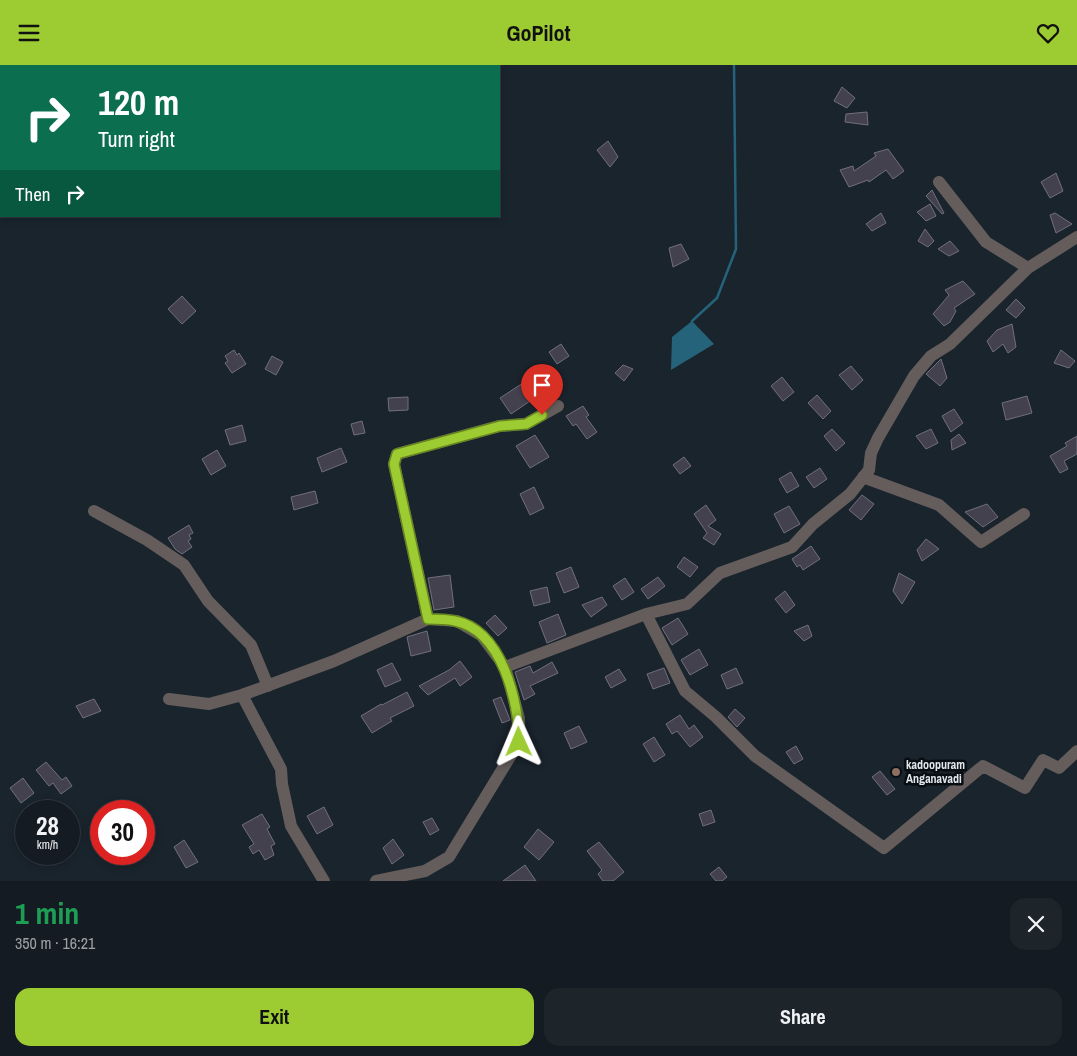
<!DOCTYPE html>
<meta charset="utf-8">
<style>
body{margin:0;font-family:"Archivo Narrow",sans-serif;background:#1d242a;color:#f1f3f6;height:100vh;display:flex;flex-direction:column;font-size:19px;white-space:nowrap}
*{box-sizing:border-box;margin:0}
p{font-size:16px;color:#9da1a5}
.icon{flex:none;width:28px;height:28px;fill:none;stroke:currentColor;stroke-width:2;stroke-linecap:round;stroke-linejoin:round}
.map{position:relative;height:816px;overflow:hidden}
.panel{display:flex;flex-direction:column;background:#141b22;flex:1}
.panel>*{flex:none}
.guide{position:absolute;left:0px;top:0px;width:500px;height:152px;box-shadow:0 2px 8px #0003,0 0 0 1px #333940;background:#0b6e4f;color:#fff;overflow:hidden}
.speed{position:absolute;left:15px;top:735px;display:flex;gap:10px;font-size:25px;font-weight:700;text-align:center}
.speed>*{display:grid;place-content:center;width:65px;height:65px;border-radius:50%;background:#141b22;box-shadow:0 2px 8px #0003,0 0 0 1px #333940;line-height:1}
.speed small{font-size:12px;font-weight:400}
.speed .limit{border:8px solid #d22;background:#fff;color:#111}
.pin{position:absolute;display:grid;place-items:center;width:42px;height:42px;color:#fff;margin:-51px -21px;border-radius:50% 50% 50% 0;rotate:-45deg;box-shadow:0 0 5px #0007}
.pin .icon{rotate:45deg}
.me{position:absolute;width:55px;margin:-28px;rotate:359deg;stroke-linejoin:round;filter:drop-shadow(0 0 4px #0008)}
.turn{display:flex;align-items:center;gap:18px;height:105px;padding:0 15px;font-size:22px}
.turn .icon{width:65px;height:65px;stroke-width:2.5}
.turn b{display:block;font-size:35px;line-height:42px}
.then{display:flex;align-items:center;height:48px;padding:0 15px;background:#0003;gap:10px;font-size:19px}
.round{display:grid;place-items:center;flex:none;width:52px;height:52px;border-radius:15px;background:#1d242a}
.headline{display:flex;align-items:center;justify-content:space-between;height:85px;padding:0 15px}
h1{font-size:30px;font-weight:700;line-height:38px;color:#1e9e55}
.action{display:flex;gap:10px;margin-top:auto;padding:10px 15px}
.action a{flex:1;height:58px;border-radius:15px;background:#9ccb32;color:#111;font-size:20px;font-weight:700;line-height:58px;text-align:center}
.action a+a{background:#1d242a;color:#f1f3f6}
header{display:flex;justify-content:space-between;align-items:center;height:65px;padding:0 15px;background:#9ccb32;color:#111;font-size:22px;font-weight:700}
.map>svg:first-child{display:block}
.water{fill:#25637a}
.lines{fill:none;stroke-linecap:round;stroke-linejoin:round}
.stream{stroke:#25637a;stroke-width:2.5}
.building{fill:#43414e;stroke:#726f7d}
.minor{stroke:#645d5b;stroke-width:12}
.route-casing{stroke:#658420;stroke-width:12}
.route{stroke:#9ccb32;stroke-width:9}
.education-dot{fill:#8d6e63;stroke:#080d11;stroke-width:2}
.labels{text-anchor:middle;stroke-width:5;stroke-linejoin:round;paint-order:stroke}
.poi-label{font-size:12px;font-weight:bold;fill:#e0e7ed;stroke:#080d11;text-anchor:start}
</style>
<header><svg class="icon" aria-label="menu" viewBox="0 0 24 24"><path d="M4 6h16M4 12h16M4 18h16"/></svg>GoPilot<svg class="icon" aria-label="heart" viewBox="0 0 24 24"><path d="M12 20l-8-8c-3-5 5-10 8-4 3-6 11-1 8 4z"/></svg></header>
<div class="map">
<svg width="1077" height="816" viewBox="0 0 1077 816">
<rect width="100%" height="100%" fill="#1a242d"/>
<path class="water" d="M692 256 714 279 671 305 672 272Z"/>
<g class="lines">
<path class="stream" d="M692 256 717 233 736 184 734 0"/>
</g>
<path class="building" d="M842 22 855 33 847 43 834 36Z
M867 47 868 60 845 57 846 49Z
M608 76 618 92 610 102 597 85Z
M888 84 904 106 893 114 886 105 869 117 868 115 849 122 840 105 853 101 854 106 876 91 874 88Z
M1056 108 1063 126 1050 133 1041 117Z
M932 125 944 148 942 149 926 131Z
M930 139 936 151 926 156 917 147Z
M881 148 886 158 872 166 866 159Z
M1055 148 1072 159 1056 168 1050 150Z
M925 164 934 176 928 182 918 176Z
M950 176 959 186 949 191 938 184Z
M681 179 689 194 673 202 669 183Z
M963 216 975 229 954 243 956 246 950 257 944 261 933 249 949 230 945 225Z
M182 231 196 246 182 259 168 244Z
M1016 234 1025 243 1016 253 1006 245Z
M1012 259 1016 282 1008 288 1003 279 993 287 987 276 997 265Z
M561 279 569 291 557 299 549 287Z
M234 285 237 290 239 288 246 299 232 308 225 298 228 296 225 291Z
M1061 285 1075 296 1069 303 1054 298Z
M272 291 283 297 276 310 265 304Z
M941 294 947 313 940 321 926 309Z
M623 300 633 304 624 316 615 308Z
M851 301 863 315 852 325 839 310Z
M782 312 794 327 783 336 771 321Z
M523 318 533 334 511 349 500 333Z
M817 330 831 346 823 354 808 338Z
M1027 331 1032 348 1006 355 1002 338Z
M408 332V345L389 346 388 333Z
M583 341 589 350 586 352 597 367 587 374 576 359 573 361 566 351Z
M954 344 963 358 951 367 942 351Z
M362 356 365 368 354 370 351 359Z
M242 360 246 376 230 380 225 365Z
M832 364 845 378 836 386 824 371Z
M931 364 938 378 926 384 916 371Z
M959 369 966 378 952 385 951 375Z
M535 370 549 392 530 403 516 381Z
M1077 371V389L1064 396 1068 404 1060 408 1050 391 1067 381 1065 378Z
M341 383 347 397 322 407 317 393Z
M217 385 226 401 211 410 202 394Z
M684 392 691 401 680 409 673 400Z
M820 403 827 414 814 423 806 412Z
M791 407 799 421 787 428 779 414Z
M534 422 544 443 530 450 520 429Z
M315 426 318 438 294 445 291 432Z
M862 430 874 439 861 455 849 445Z
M987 439 998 452 983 462 965 447Z
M706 440 716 455 708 461 721 469 714 480 703 473 707 468 694 449Z
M789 441 800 459 784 468 774 449Z
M189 460 193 468 189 470 191 474 188 476 192 482 182 489 175 484 168 473Z
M926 474 939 484 922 496 917 485Z
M811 481 820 494 803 505 800 500 797 502 792 494Z
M684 492 698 502 690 512 677 502Z
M571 502 579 522 564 528 556 508Z
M899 508 915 517 902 539 893 526Z
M450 510 454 542 434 545 428 513Z
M658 512 665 521 648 534 641 524Z
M625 513 634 527 622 535 613 521Z
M547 522 550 537 534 541 530 526Z
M785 526 795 540 786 548 775 534Z
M602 532 607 540 591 552 582 540Z
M558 549 566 570 547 578 539 557Z
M495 550 507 563 498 571 486 558Z
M678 553 688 569 672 580 662 563Z
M808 560 812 571 804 576 794 566Z
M427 566 431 586 411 591 407 572Z
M699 584 708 600 690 610 681 595Z
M460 596 472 612 460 621 455 613 428 630 419 621 449 605Z
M552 597 558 608 530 621 535 629 524 635 515 607 530 601 533 608Z
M392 598 401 615 385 622 377 605Z
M664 603 670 618 653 624 647 609Z
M736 603 743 618 727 624 721 610Z
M619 604 626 615 611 623 605 612Z
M407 627 414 641 390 653 392 656 372 668 361 651 381 639 382 640Z
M501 632 510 655 502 658 493 635Z
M94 634 101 646 83 653 76 641Z
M735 644 745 653 737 662 728 652Z
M680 650 689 664 694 660 703 672 690 682 677 666 672 669 666 659Z
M579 661 587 677 571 684 564 668Z
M654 672 665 690 654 697 643 679Z
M796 681 803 694 794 699 786 687Z
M46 697 62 715 66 712 72 721 61 729 53 718 49 721 36 705Z
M880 706 895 724 887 730 872 712Z
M23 713 34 728 21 738 10 723Z
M324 742 333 760 317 769 307 751Z
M711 745 715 757 703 761 699 749Z
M262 749 270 762 267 764 275 779 271 781 274 790 265 795 259 785 253 789 249 782 254 779 242 760Z
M432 753 439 765 430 770 423 757Z
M538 764 554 777 539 795 524 782Z
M393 774 404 790 392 799 383 783Z
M184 775 198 797 186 803 174 782Z
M599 777 624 807 613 816H603L598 809 602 805 587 786Z
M525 800 536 816H503Z
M719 802 727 812 722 816H716L710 809Z"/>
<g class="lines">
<path class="minor" d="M939 117 986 177 1028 203
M863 412 939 440 981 477 1024 449
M94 446 147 475 184 500 208 536 251 580 268 621
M646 549 685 626 716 652 755 691 884 783 983 701 1025 723 1043 695 1059 703 1077 686
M428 554 394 399 397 389 499 361 526 359 558 341
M242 630 281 704 282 719 291 761 324 816
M169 634 209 639 242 630 334 596 428 554 457 556 481 570 505 602
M376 816 425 806 449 792 519 677V653L505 602 646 549 687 539 720 508 792 482 813 459 850 429 869 405 871 388 878 373 914 311 931 291 950 279 1028 203 1077 172"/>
</g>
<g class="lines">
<defs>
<path id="route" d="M519 677C519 637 502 565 455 556 446 554 437 554 428 554L394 399 397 389 500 361 526 359 542 350"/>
</defs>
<use href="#route" class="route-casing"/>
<use href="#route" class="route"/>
</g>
<circle class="education-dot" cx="896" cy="707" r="5"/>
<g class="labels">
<g class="poi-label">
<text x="906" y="704">kadoopuram<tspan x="906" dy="14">Anganavadi</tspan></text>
</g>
</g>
</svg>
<div class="speed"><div>28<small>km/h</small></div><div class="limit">30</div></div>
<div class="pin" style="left:542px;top:350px;background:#d93025"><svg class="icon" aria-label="arrive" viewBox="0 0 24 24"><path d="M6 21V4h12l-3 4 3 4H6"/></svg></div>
<svg class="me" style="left:519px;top:677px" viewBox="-20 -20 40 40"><path d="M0-17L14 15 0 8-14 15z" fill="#9ccb32" stroke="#fff" stroke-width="4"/></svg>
<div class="guide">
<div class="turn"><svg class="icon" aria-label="right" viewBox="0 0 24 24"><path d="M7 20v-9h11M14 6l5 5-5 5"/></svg><div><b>120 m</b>Turn right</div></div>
<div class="then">Then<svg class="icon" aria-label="right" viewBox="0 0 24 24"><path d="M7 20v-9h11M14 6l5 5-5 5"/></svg></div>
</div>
</div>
<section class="panel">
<div class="headline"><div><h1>1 min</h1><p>350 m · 16:21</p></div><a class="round"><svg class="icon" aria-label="close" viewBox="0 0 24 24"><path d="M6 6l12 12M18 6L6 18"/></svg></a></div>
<div class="action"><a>Exit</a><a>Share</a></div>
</section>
